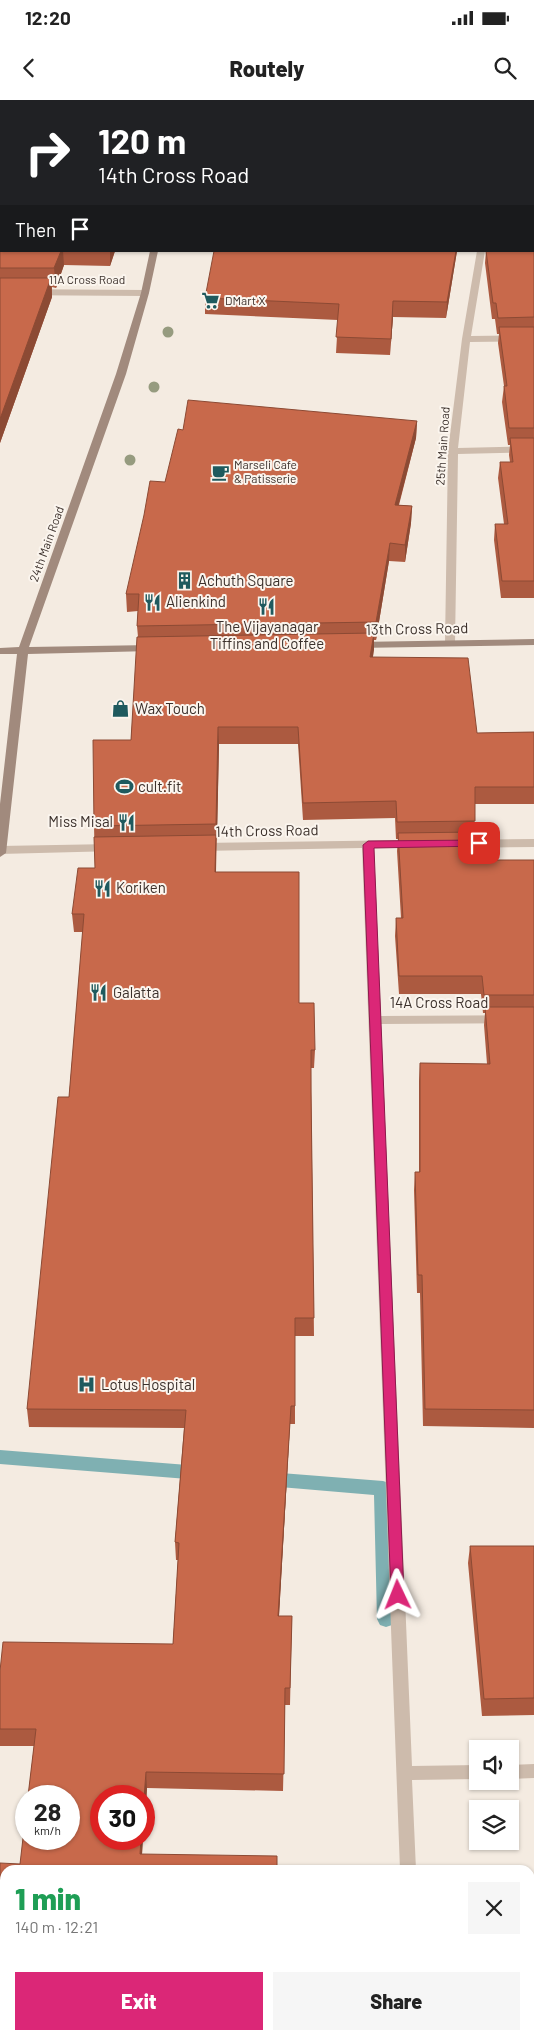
<!DOCTYPE html>
<meta charset="utf-8">
<style>
body{margin:0;font-family:Barlow,sans-serif;background:#f6f6f6;color:#222;height:100vh;display:flex;flex-direction:column;font-size:19px;white-space:nowrap}
*{box-sizing:border-box;margin:0}
p{font-size:16px;color:#767676}
.icon{flex:none;width:28px;height:28px;fill:none;stroke:currentColor;stroke-width:2;stroke-linecap:round;stroke-linejoin:round}
.map{position:relative;flex:1;overflow:hidden}
.side{position:absolute;left:0px;top:1765px;width:535px;height:175px;display:flex;flex-direction:column;background:#fff;border-radius:15px 15px 0 0;box-shadow:0 1px 4px #0004}
.side>*{flex:none}
.banner{position:absolute;left:0px;top:0px;width:535px;height:152px;box-shadow:0 1px 4px #0004;background:#202124;color:#fff;overflow:hidden}
.tools{position:absolute;left:469px;top:1640px;display:grid;gap:10px}
.tools a{display:grid;place-items:center;width:50px;height:50px;border-radius:0px;background:#fff;box-shadow:0 1px 4px #0004;font-size:25px}
.speed{position:absolute;left:15px;top:1685px;display:flex;gap:10px;font-size:25px;font-weight:700;text-align:center}
.speed>*{display:grid;place-content:center;width:65px;height:65px;border-radius:50%;background:#fff;box-shadow:0 1px 4px #0004;line-height:1}
.speed small{font-size:12px;font-weight:400}
.speed .limit{border:8px solid #d22;background:#fff;color:#111}
.pin{position:absolute;display:grid;place-items:center;width:42px;height:42px;color:#fff;margin:-21px;border-radius:10px;box-shadow:0 2px 8px #0006}
.me{position:absolute;width:55px;margin:-28px;rotate:358deg;stroke-linejoin:round;filter:drop-shadow(0 0 4px #0008)}
.turn{display:flex;align-items:center;gap:18px;height:105px;padding:0 15px;font-size:22px}
.turn .icon{width:65px;height:65px;stroke-width:2.5}
.turn b{display:block;font-size:35px;line-height:42px}
.then{display:flex;align-items:center;height:48px;padding:0 15px;background:#0003;gap:10px;font-size:19px}
.round{display:grid;place-items:center;flex:none;width:52px;height:52px;border-radius:0px;background:#f6f6f6}
.overview{display:flex;align-items:center;justify-content:space-between;height:85px;padding:0 15px}
h1{font-size:30px;font-weight:800;line-height:38px;color:#1e9e55}
.primary-button{display:flex;gap:10px;margin-top:auto;padding:10px 15px}
.primary-button a{flex:1;height:58px;border-radius:0px;background:#db2777;color:#fff;font-size:20px;font-weight:800;line-height:58px;text-align:center}
.primary-button a+a{background:#f6f6f6;color:#222}
.status{display:flex;justify-content:space-between;align-items:center;height:35px;padding:0 25px;background:#fff;direction:ltr}
.status svg{height:14px;fill:currentColor}
header{display:flex;justify-content:space-between;align-items:center;height:65px;padding:0 15px;background:#fff;font-size:22px;font-weight:800}
.map>svg:first-child{display:block}
.lines{fill:none;stroke-linecap:round;stroke-linejoin:round}
.stream{fill:#7fb0b2;fill-rule:evenodd}
.street{fill:#cdbbac;fill-rule:evenodd}
.secondary{fill:#a18a7d;fill-rule:evenodd}
.tree{fill:#969b7f}
.wall{fill:#ac5a40}
.shaded-wall{fill:#8c4a34}
.building{fill:#c8694b;stroke:#8c4a34}
.route{fill:#db2777;stroke:#8e194d}
.labels{text-anchor:middle;stroke-width:4;stroke-linejoin:round;paint-order:stroke}
.far-street-label{font-size:12px;fill:#3b302b;stroke:#fbf5ee}
.far-poi-label{font-size:12px;fill:#3b302b;stroke:#fbf5ee;text-anchor:start}
.poi-label{font-size:15px;fill:#3b302b;stroke:#fbf5ee;text-anchor:start}
.street-label{font-size:15px;fill:#3b302b;stroke:#fbf5ee}
</style>
<div class="status"><b>12:20</b><svg viewBox="0 0 49 12"><path d="M0 12V9h3v3zM5 12V6h3v6zM10 12V3h3v9zM15 12V0h3v12zM26 1h20v11H26zM47 4h2v5h-2z"/></svg></div>
<header><svg class="icon" aria-label="back" viewBox="0 0 24 24"><path d="M15 5l-7 7 7 7"/></svg>Routely<svg class="icon" aria-label="search" viewBox="0 0 24 24"><circle cx="10" cy="10" r="6"/><path d="M15 15l6 6"/></svg></header>
<div class="map">
<svg width="534" height="1940" viewBox="0 0 534 1940">
<rect width="100%" height="100%" fill="#f4ebe1"/>
<g class="lines">
<path class="stream" d="M0 1350 200 1366 206 1368 209 1373 206 1378 200 1380 0 1364Z
M268 1372 383 1381 389 1383 392 1388 395 1519 392 1525 386 1527 380 1525 377 1519 374 1395 268 1386 262 1384 259 1379 262 1374Z"/>
<path class="street" d="M479 0H487V1H479Z
M477 151H485L471 236 534 235V241L470 242 458 348 534 346V352L458 354 455 543 450 546 445 543 448 351 462 239Z
M0 189 145 190 149 193 145 196 0 195Z
M534 739V747L459 748 453 744 459 740Z
M414 740 418 741 420 744 418 747 374 748 381 916 534 915V923L381 924 412 1666 478 1665V1679L412 1680 416 1770H400L362 748 199 751 193 747 199 743Z
M112 744 116 745 118 748 116 751 0 754V746Z
M534 1664V1678L510 1679V1665Z
M406 1935H424V1940H406Z"/>
<path class="secondary" d="M181 0H189V1H181Z
M150 151H158L149 193 126 274 29 547 152 545 157 548 152 551 28 554 6 753 0 757V704L17 554H0V548L19 547 116 274 141 193Z
M534 539V545L357 548 352 545 357 542Z"/>
</g>
<g class="tree">
<circle cx="168" cy="232" r="5.5"/>
<circle cx="154" cy="287" r="5.5"/>
<circle cx="130" cy="360" r="5.5"/>
</g>
<path class="wall" d="M0 0H144V1H1V151H115L110 166 64 165 56 188 52 187V197L0 343Z
M245 0H443V1H245Z
M513 0H534V498H501L494 440 495 424H504L498 378 500 362H510L509 355 510 345H508L502 302 504 286 498 243 499 234H497L495 219H492L485 163 486 151H534V1H513Z
M457 151 446 218 393 217 390 255 336 253 338 220 205 214V198Z
M417 321 416 338 399 405 412 406 411 423 405 462 389 461 376 540H374L373 557 477 633 534 632V704H475L474 732 475 760H534V1328L423 1326 420 1193H417L414 1090 415 1072H419V981L420 963 487 964 484 925 485 913H483L481 894H399L395 836 396 818H401L397 751 398 739H396L395 718 303 720 298 644H219L216 772 299 903 315 950 314 968H311L314 1236H295V1324H290L279 1516H292L290 1605H285L283 1691 147 1688 144 1731V1696L142 1754 5 1935H270V1940H0L34 1646H0V1571L173 1544 178 1460H176L175 1442 184 1328 29 1327 27 1309 69 997 83 832H74L72 814 95 768 94 726 131 640 138 537 137 526 138 511 127 512 126 494 183 330Z
M470 1446H534V1615L482 1616 468 1463Z
M515 1935H530L534 1940H516Z"/>
<path class="shaded-wall" d="M61 151H63L64 165 56 188 54 168Z
M110 151H115L110 166Z
M456 151H457L446 218 447 202Z
M51 178 52 197 0 343V319Z
M393 201V217L390 255 391 239Z
M417 321 416 338 394 422 395 405Z
M412 406 411 423 405 462V445Z
M390 443 389 461 376 540V522Z
M374 533V550L370 574V557Z
M218 627 219 644 217 741 216 724Z
M216 735V790L215 772Z
M291 1306 290 1324 278 1533V1516Z
M146 1672 147 1688 144 1731V1698Z
M141 1739H143L141 1770 140 1754Z"/>
<path class="building" d="M0 0H140V1H1V151H61L54 168H0V44H1V37H0Z
M515 0H534V217L498 218 496 203H493L486 151H534V1H515Z
M214 151H456L447 202 393 201 391 239 336 237 339 204 205 198Z
M0 178H51L0 319Z
M499 227H534V328H509L504 286H507Z
M188 300 417 321 395 405 412 406 405 445 390 443 376 522 137 526 139 494H126L144 415 150 381 165 382 178 329 183 330Z
M510 338H534V481H502L495 424H508L500 362H513Z
M374 533 370 557 468 558 477 633 534 632V687H475V721L397 722 396 701 303 703 298 627H218L216 724 94 726 93 640H131L137 537Z
M475 732V760H534V895H484L482 876H399L396 818H403L398 733Z
M216 735 215 772H299V903H314L315 950H311V992L314 1218H295V1306H291L278 1516H292L290 1588H285L284 1674 146 1672 144 1698V1696H101V1739H141L140 1754 277 1756V1770H5V1935H270L269 1940H0V1763L20 1764 26 1712V1739H69V1696H28L36 1629H0V1571L3 1542 173 1544 179 1443 175 1442 186 1310 27 1309 58 997H69L84 814H72L78 768H95L94 737Z
M485 907H534V1310L425 1309 422 1175H418L415 1072H420V963L490 964Z
M470 1446H534V1598L484 1599Z
M530 1898H534V1940H519V1935H530Z"/>
<path class="route" d="M479 740 482 741 484 743 482 746 374 748 404 1495 402 1499 398 1500 393 1499 391 1495 363 745 368 741Z"/>
<defs>
<symbol id="supermarket-bare" viewBox="-9 -9 18 18"><path d="M-6-5.5h2.5l.6 2H6L4.5 2H-2.5L-4.4-4H-6ZM-1.5 3.2a1.3 1.3 0 1 0 .1 0ZM3 3.2a1.3 1.3 0 1 0 .1 0Z" fill="#1f5a5e" stroke="#fbf5ee" stroke-width="2.5" paint-order="stroke"/></symbol>
<symbol id="cafe-bare" viewBox="-9 -9 18 18"><path d="M-5.5-4.5H6V0H3Q3 3.5 0 3.5H-2.5Q-5.5 3.5-5.5 0ZM3-3.2v2h1.7v-2ZM-6 4.5H4V6H-6Z" fill="#1f5a5e" stroke="#fbf5ee" stroke-width="2.5" paint-order="stroke"/></symbol>
<symbol id="building-bare" viewBox="-9 -9 18 18"><path d="M-4-6H4V6H1V3H-1V6H-4ZM-2.5-4.3h1.7v1.8h-1.7ZM.8-4.3h1.7v1.8H.8ZM-2.5-1h1.7V.8h-1.7ZM.8-1h1.7V.8H.8Z" fill="#1f5a5e" stroke="#fbf5ee" stroke-width="2.5" paint-order="stroke"/></symbol>
<symbol id="restaurant-bare" viewBox="-9 -9 18 18"><path d="M-5-6h1v4h1v-4h1v4h1v-4h1v5L-1.5 .5V6h-2V.5L-5-1ZM5-6V6H3V1.5H1.5Q1.5-4 5-6Z" fill="#1f5a5e" stroke="#fbf5ee" stroke-width="2.5" paint-order="stroke"/></symbol>
<symbol id="shop-bare" viewBox="-9 -9 18 18"><path d="M-5-2.5h2.3a2.7 3.5 0 0 1 5.4 0H5L5.5 6h-11ZM-1.5-2.5h3a1.5 2.3 0 0 0-3 0Z" fill="#1f5a5e" stroke="#fbf5ee" stroke-width="2.5" paint-order="stroke"/></symbol>
<symbol id="stadium-bare" viewBox="-9 -9 18 18"><path d="M0-5a6.5 5 0 1 0 0 10a6.5 5 0 1 0 0-10ZM-3.5-1.8h7v3.6h-7Z" fill="#1f5a5e" stroke="#fbf5ee" stroke-width="2.5" paint-order="stroke"/></symbol>
<symbol id="hospital-bare" viewBox="-9 -9 18 18"><path d="M-5-5h3v3.5h4V-5h3V5h-3V1.5h-4V5h-3Z" fill="#1f5a5e" stroke="#fbf5ee" stroke-width="2.5" paint-order="stroke"/></symbol>
</defs>
<g fill-rule="evenodd">
<use href="#supermarket-bare" x="198" y="188" width="25" height="25"/>
<use href="#cafe-bare" x="208" y="360" width="25" height="25"/>
<use href="#building-bare" x="172" y="468" width="25" height="25"/>
<use href="#restaurant-bare" x="140" y="490" width="25" height="25"/>
<use href="#restaurant-bare" x="254" y="494" width="25" height="25"/>
<use href="#shop-bare" x="108" y="596" width="25" height="25"/>
<use href="#stadium-bare" x="112" y="674" width="25" height="25"/>
<use href="#restaurant-bare" x="114" y="710" width="25" height="25"/>
<use href="#restaurant-bare" x="90" y="776" width="25" height="25"/>
<use href="#restaurant-bare" x="86" y="880" width="25" height="25"/>
<use href="#hospital-bare" x="74" y="1272" width="25" height="25"/>
</g>
<g class="labels">
<g class="far-street-label">
<text x="87" y="184">11A Cross Road</text>
<text transform="translate(443 346) rotate(-86)" y="4">25th Main Road</text>
<text transform="translate(47 444) rotate(-70)" y="4">24th Main Road</text>
</g>
<g class="far-poi-label">
<text x="225" y="205">DMart X</text>
<text x="234" y="369">Marseli Cafe<tspan x="234" dy="14">&amp; Patisserie</tspan></text>
</g>
<g class="poi-label">
<text x="198" y="486">Achuth Square</text>
<text x="166" y="507">Alienkind</text>
<text x="267" y="532" text-anchor="middle">The Vijayanagar<tspan x="267" dy="17">Tiffins and Coffee</tspan></text>
<text x="135" y="614">Wax Touch</text>
<text x="138" y="692">cult.fit</text>
<text x="113" y="727" text-anchor="end">Miss Misal</text>
<text x="116" y="793">Koriken</text>
<text x="113" y="898">Galatta</text>
<text x="101" y="1290">Lotus Hospital</text>
</g>
<g class="street-label">
<text transform="translate(417 529) rotate(-1)" y="5">13th Cross Road</text>
<text transform="translate(267 731) rotate(-1)" y="5">14th Cross Road</text>
<text x="439" y="908">14A Cross Road</text>
</g>
</g>
</svg>
<div class="tools">
<a><svg class="icon" aria-label="sound" viewBox="0 0 24 24"><path d="M4 9h4l5-4v14l-5-4H4zM17 9q2 3 0 6"/></svg></a>
<a><svg class="icon" aria-label="layers" viewBox="0 0 24 24"><path d="M12 4l9 5-9 5-9-5zM3 14l9 5 9-5"/></svg></a>
</div>
<div class="speed"><div>28<small>km/h</small></div><div class="limit">30</div></div>
<div class="pin" style="left:479px;top:743px;background:#d93025"><svg class="icon" aria-label="arrive" viewBox="0 0 24 24"><path d="M6 21V4h12l-3 4 3 4H6"/></svg></div>
<svg class="me" style="left:398px;top:1495px" viewBox="-20 -20 40 40"><path d="M0-17L14 15 0 8-14 15z" fill="#db2777" stroke="#fff" stroke-width="4"/></svg>
<div class="banner">
<div class="turn"><svg class="icon" aria-label="right" viewBox="0 0 24 24"><path d="M7 20v-9h11M14 6l5 5-5 5"/></svg><div><b>120 m</b>14th Cross Road</div></div>
<div class="then">Then<svg class="icon" aria-label="arrive" viewBox="0 0 24 24"><path d="M6 21V4h12l-3 4 3 4H6"/></svg></div>
</div>
<section class="side">
<div class="overview"><div><h1>1 min</h1><p>140 m · 12:21</p></div><a class="round"><svg class="icon" aria-label="close" viewBox="0 0 24 24"><path d="M6 6l12 12M18 6L6 18"/></svg></a></div>
<div class="primary-button"><a>Exit</a><a>Share</a></div>
</section>
</div>
